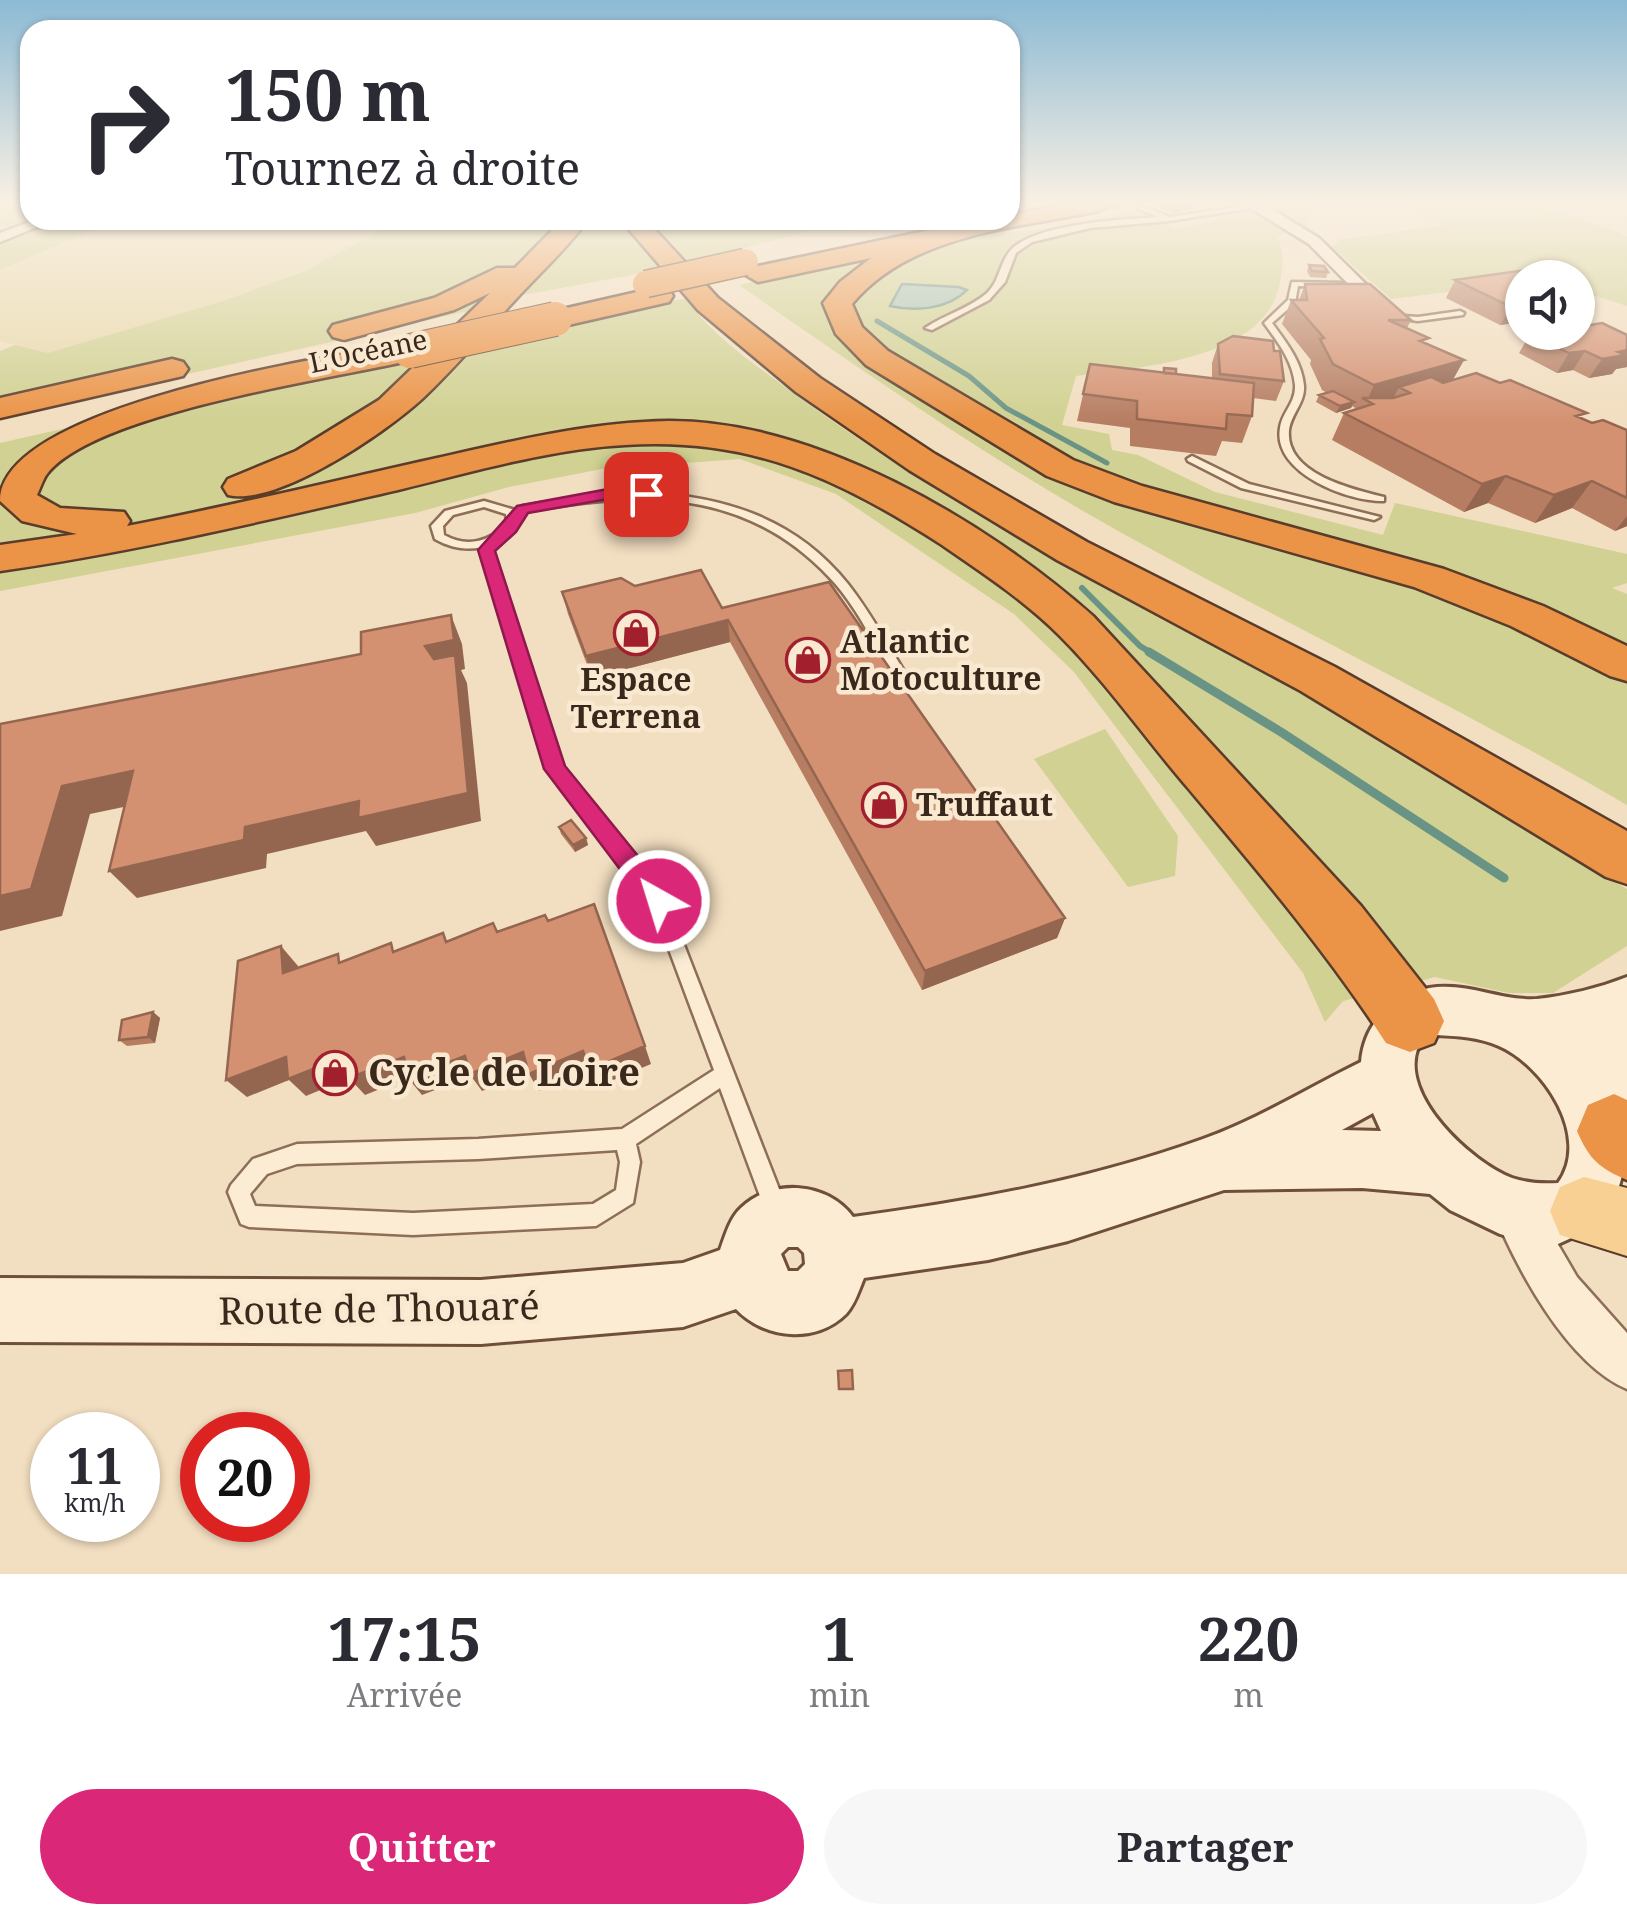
<!DOCTYPE html>
<html lang="fr">
<meta charset="utf-8">
<style>
body{margin:0;font-family:"Noto Serif",serif;background:#f7f7f7;color:#2b2b33;height:100vh;display:flex;flex-direction:column;font-size:38px;white-space:nowrap}
*{box-sizing:border-box;margin:0}
p{font-size:32px;color:#7c7c81}
.icon{flex:none;width:55px;height:55px;fill:none;stroke:currentColor;stroke-width:2;stroke-linecap:round;stroke-linejoin:round}
.map{position:relative;height:1574px;overflow:hidden}
.panel{display:flex;flex-direction:column;background:#fff;flex:1}
.panel>*{flex:none}
.guide{position:absolute;left:20px;top:20px;width:1000px;height:210px;border-radius:30px;box-shadow:0 2px 8px #0004;background:#fff;color:#2b2b33;overflow:hidden}
.controls{position:absolute;left:1505px;top:260px;display:grid;gap:20px}
.controls a{display:grid;place-items:center;width:90px;height:90px;border-radius:50%;background:#fff;box-shadow:0 2px 8px #0004;font-size:50px}
.speed{position:absolute;left:30px;top:1412px;display:flex;gap:20px;font-size:50px;font-weight:700;text-align:center}
.speed>*{display:grid;place-content:center;width:130px;height:130px;border-radius:50%;background:#fff;box-shadow:0 2px 8px #0004;line-height:1}
.speed small{font-size:25px;font-weight:400}
.speed .limit{border:15px solid #d22;background:#fff;color:#111}
.pin{position:absolute;display:grid;place-items:center;width:85px;height:85px;color:#fff;margin:-42px;border-radius:20px;box-shadow:0 5px 15px #0006}
.me{position:absolute;width:110px;margin:-55px;rotate:321deg;stroke-linejoin:round;filter:drop-shadow(0 0 8px #0008)}
.turn{display:flex;align-items:center;gap:35px;height:210px;padding:0 40px;font-size:45px}
.turn .icon{width:130px;height:130px;stroke-width:2.5}
.turn b{display:block;font-size:70px;line-height:85px}
.eta{display:flex;justify-content:space-evenly;align-items:center;height:170px;text-align:center}
.eta b{font-size:60px;font-weight:700;line-height:70px}
.button{display:flex;gap:20px;margin-top:auto;padding:20px 40px}
.button a{flex:1;height:115px;border-radius:60px;background:#db2777;color:#fff;font-size:40px;font-weight:700;line-height:115px;text-align:center}
.button a+a{background:#f7f7f7;color:#2b2b33}
.map>svg:first-child{display:block}
.farmland{fill:#e9d9ac}
.green{fill:#d0d192;fill-rule:evenodd}
.water{fill:#a3c4b7;stroke:#699385;stroke-width:2.5}
.lines{fill:none;stroke-linecap:round;stroke-linejoin:round}
.stream-far3{stroke:#699385;stroke-width:4}
.stream-far2{stroke:#699385;stroke-width:5}
.stream-far1{stroke:#699385;stroke-width:6}
.stream{stroke:#699385;stroke-width:9}
.lane-casing{stroke:#8d6e56;stroke-width:5}
.street-casing{stroke:#8d6e56;stroke-width:5}
.secondary-casing{stroke:#6f4f39;stroke-width:6}
.primary-casing{stroke:#5a3c2b;stroke-width:4}
.highway-casing{stroke:#5a3c2b;stroke-width:5}
.lane{fill:#fcecd4;fill-rule:evenodd}
.street{fill:#fcecd4;fill-rule:evenodd}
.secondary{fill:#fcecd4;fill-rule:evenodd}
.primary{fill:#f9d093;fill-rule:evenodd}
.highway{fill:#eb9347;fill-rule:evenodd}
.highway-bridge-far1-casing{stroke:#5a3c2b;stroke-width:29;stroke-linecap:butt}
.highway-bridge-casing{stroke:#5a3c2b;stroke-width:36;stroke-linecap:butt}
.highway-bridge-far1{stroke:#eb9347;stroke-width:26}
.highway-bridge{stroke:#eb9347;stroke-width:34}
.wall{fill:#b67d62}
.shaded-wall{fill:#946650}
.building{fill:#d49172;stroke:#946650;stroke-width:2.5}
.route{fill:#db2777;stroke:#8e194d;stroke-width:2.5}
.labels{text-anchor:middle;stroke-width:9;stroke-linejoin:round;paint-order:stroke}
.far-street-label{font-size:28px;fill:#3b281c;stroke:#f9e9d0}
.poi-label{font-size:32px;font-weight:bold;fill:#3b281c;stroke:#f9e9d0;text-anchor:start}
.near-poi-label{font-size:38px;font-weight:bold;fill:#3b281c;stroke:#f9e9d0;text-anchor:start}
.near-street-label{font-size:38px;fill:#3b281c;stroke:#f9e9d0}
</style>
<div class="map">
<svg width="1627" height="1574" viewBox="0 0 1627 1574">
<rect width="100%" height="100%" fill="#f2dec0"/>
<path class="farmland" d="M117 220H344L388 227 305 271 223 301 48 353 0 341V270Z"/>
<path class="green" d="M0 203H30V220H117L0 270V242L29 230 0 226Z
M1194 203H1311L1307 226 1277 237C1285 253 1283 264 1280 281 1268 361 1138 367 1076 376L1062 425 1109 434 1112 450 1138 455 1215 492 1383 535 1395 503 1627 554V583L1612 588 1627 594V805C1461 708 1288 625 1120 532 987 458 863 371 739 285L890 250 1054 227 1133 211 1175 228 1228 219ZM902 284 959 287 929 306H890Z
M1409 203H1512L1553 209 1627 236V306L1578 290V278H1522V283L1391 299 1332 247 1340 240 1444 225Z
M344 220H901L849 231H810L664 269 480 303 469 311 0 416V351L15 345 48 353 223 301 305 271 387 227Z
M686 298C711 336 756 365 793 393 926 491 1072 564 1216 645 1355 723 1491 806 1627 889V946L1553 993H1509L1435 977 1343 1001 1325 1022 1303 973 1074 672 1014 614 836 494 740 459 602 469 509 487 415 513 0 591V443L80 425 157 416Z
M1105 729 1178 836 1175 876 1128 887 1034 759Z"/>
<path class="water" d="M902 284 959 287 967 290C948 309 916 312 890 306Z"/>
<g class="lines">
<path class="stream-far3" d="M394 220 400 221"/>
<path class="stream-far2" d="M877 321 969 376 1006 408 1107 463"/>
<path class="stream-far1" d="M1082 588 1140 646 1153 654"/>
<path class="stream" d="M1149 652 1281 732 1504 878"/>
<defs>
<path id="lane" d="M1257 204 1259 207 1169 221 1090 228 1032 242 1016 253 1005 282 989 300 932 330 925 328C944 315 968 309 986 294 1001 281 999 260 1014 247 1041 224 1123 219 1159 217L1138 209 1140 206 1170 217Z
M1292 282 1344 283 1348 285 1344 287 1298 286 1295 303 1272 323C1286 342 1302 362 1304 386 1305 403 1291 414 1289 430 1285 474 1352 489 1384 497V501C1349 502 1272 473 1280 428 1282 412 1296 403 1295 385 1293 361 1277 341 1264 323L1288 300Z
M1460 311 1464 313 1463 315 1418 321 1386 317 1390 315 1418 317Z
M1192 456 1249 484 1380 517 1374 520 1241 488 1188 461 1187 459Z
M648 492C728 498 796 519 848 584 870 612 888 645 907 676L905 679H895C874 645 857 606 829 577 743 486 637 491 523 512L518 509 523 506 607 493Z
M484 501 515 510 519 523C498 550 465 556 435 539L431 526 445 511ZM484 507 506 514 507 523C490 542 467 548 444 535L443 526 453 515Z
M486 547 492 550 562 767 665 896 786 1207 783 1215 775 1218 767 1215 720 1088 636 1144 640 1162 633 1203 596 1226 413 1235 249 1227 241 1224 228 1192 231 1185 253 1159 297 1144 478 1139 622 1129 714 1070 652 904 548 769 480 550ZM617 1150 620 1162 616 1190 593 1204 413 1213 255 1206 250 1194 267 1174 297 1164 478 1159Z"/>
<path id="street" d="M1252 203H1262L1319 238 1389 307V313H1377L1309 244 1252 209Z
M35 220H54L0 242V233Z
M1513 1187 1528 1193 1577 1277 1627 1333V1389C1566 1363 1516 1267 1492 1208L1498 1193Z"/>
<path id="secondary" d="M1627 977V1126L1623 1132 1626 1162 1613 1207 1600 1225 1558 1244 1530 1243 1500 1234 1450 1210 1430 1194 1362 1188 1224 1190 1068 1241 988 1260 864 1278C859 1290 855 1304 846 1314 816 1344 764 1339 736 1309L683 1327 481 1344 0 1342V1278L481 1280 683 1263 720 1250C725 1236 730 1218 741 1208 772 1178 828 1182 853 1217 972 1201 1089 1180 1203 1139 1257 1120 1310 1087 1361 1062 1364 1021 1396 991 1437 987 1471 984 1503 1001 1537 999 1566 996 1599 988 1627 977ZM1436 1035C1457 1036 1479 1037 1499 1046 1543 1065 1592 1137 1558 1183 1543 1184 1527 1183 1512 1178 1471 1162 1398 1095 1418 1047ZM1373 1113 1381 1131 1342 1130ZM788 1247H798L804 1253 805 1264 798 1271H788L781 1254Z"/>
<path id="primary" d="M1584 1177 1627 1188V1256L1560 1235 1550 1211 1560 1187Z"/>
<path id="highway" d="M1069 203 1111 204 1099 211C1016 228 910 234 852 304L862 327 888 351 1073 460 1142 486 1444 569 1543 606 1627 646V681L1610 676 1511 626 1414 587 1114 502 1047 476 866 365 836 334 823 303 840 282 871 258 758 282 744 274 758 266 968 222 1010 220V215Z
M562 220H588C567 248 540 273 516 299 485 332 455 368 422 399 386 432 277 507 228 495L223 487 228 479 296 451 379 400 490 293 454 310 344 340 333 337 329 331 333 325 434 298 497 268H515Z
M621 220H646L718 298 820 378 935 454 1087 542 1335 667 1627 831V884L1606 877 1301 691 1057 560 909 470 796 392 698 310Z
M659 287 669 290 673 296 669 302 555 328 545 325 540 319 545 313Z
M410 342 421 344 426 351 421 358C340 378 96 411 47 474 43 479 40 489 37 495L60 508 124 512 130 521 127 526C231 506 334 481 437 458 513 441 590 422 668 421 815 420 986 521 1093 616L1361 906 1434 999 1444 1021 1434 1043 1410 1052 1386 1043C1327 952 1258 871 1188 788 1145 738 1107 683 1060 636 1025 601 983 573 942 545 838 478 751 437 625 445 549 449 472 472 398 490 266 520 135 552 0 571V545L77 534 22 521 0 501C0 405 334 356 410 342Z
M172 359 183 362 188 369 183 376 0 418V398Z
M1614 1094 1627 1100V1180C1599 1168 1589 1159 1577 1131L1588 1105Z"/>
</defs>
<use href="#lane" class="lane-casing"/>
<use href="#street" class="street-casing"/>
<use href="#secondary" class="secondary-casing"/>
<use href="#primary" class="primary-casing"/>
<use href="#highway" class="highway-casing"/>
<use href="#lane" class="lane"/>
<use href="#street" class="street"/>
<use href="#secondary" class="secondary"/>
<use href="#primary" class="primary"/>
<use href="#highway" class="highway"/>
<defs>
<path id="highway-bridge-far1" d="M646 284 745 262
M550 320 555 319"/>
<path id="highway-bridge" d="M410 351 555 319"/>
</defs>
<use href="#highway-bridge-far1" class="highway-bridge-far1-casing"/>
<use href="#highway-bridge" class="highway-bridge-casing"/>
<use href="#highway-bridge-far1" class="highway-bridge-far1"/>
<use href="#highway-bridge" class="highway-bridge"/>
</g>
<path class="wall" d="M1095 203H1128L1127 206 1112 210Z
M1151 203H1196L1194 208 1173 213 1151 205Z
M1309 265 1328 272 1326 278 1310 277 1307 271Z
M1522 278V322L1500 325 1446 298 1455 280Z
M1305 284 1411 320 1407 328 1426 343 1464 360 1452 380 1592 423 1627 430V526L1615 531 1572 508 1535 523 1488 503 1464 512 1332 440 1344 413 1357 409 1352 406 1351 408 1336 413 1316 402 1319 395 1327 393 1322 390 1310 364 1311 360 1282 324 1291 300H1299Z
M1530 334 1627 335V367L1616 369 1612 374 1589 378 1573 370 1557 373 1519 353Z
M1218 344 1274 351 1284 381 1276 401 1253 398 1252 416 1242 443 1222 441 1216 456 1130 446V428L1077 421 1090 364 1163 373 1164 368 1176 374 1212 379V363Z
M635 586 722 608 1065 918 1057 938 922 990 730 642 592 678 568 614 562 592Z
M559 827 586 838 588 845 575 852 561 834Z
M153 1012 160 1018 155 1043 127 1046 119 1040Z"/>
<path class="shaded-wall" d="M1120 203H1128L1127 206 1112 210 1114 204Z
M1175 203H1196L1194 208 1173 213Z
M1591 295 1580 313H1578V297Z
M1522 305V322L1500 325 1511 307Z
M1627 350V367L1616 369 1612 374 1589 378 1602 359 1618 352Z
M1585 351 1573 370 1557 373 1569 353Z
M1464 360 1450 385 1410 393 1399 387 1391 403 1373 404 1367 401 1374 385Z
M1354 402 1351 408 1336 413 1340 406Z
M1506 476 1488 503 1464 512 1482 484Z
M1592 481 1572 508 1535 523 1554 495Z
M1627 516V526L1615 531Z
M451 615 462 644 465 669 461 670 467 683 481 821 376 846 366 831 267 854 266 868 137 898 109 871 245 827 438 675 425 646Z
M728 620 730 642 592 678 586 656Z
M133 771 157 800 90 814 62 916 0 931V896L62 786Z
M586 838 588 845 575 852 573 845Z
M1065 918 1057 938 922 990 925 971Z
M281 946 298 966 300 992 283 973Z
M153 1012 160 1018 155 1043 148 1037Z
M645 1046 651 1064 597 1087 589 1070Z
M583 1051 591 1069 539 1091 529 1074Z
M523 1052 533 1070 482 1091 471 1076 422 1095 408 1078 465 1056Z
M346 1056 404 1057 418 1074 365 1095 349 1078 306 1096 289 1080 247 1097 226 1080 286 1057Z"/>
<path class="building" d="M1309 265 1324 266 1328 272 1312 271Z
M1533 269 1552 278H1522V305L1511 307 1455 280Z
M1305 284H1370L1411 320H1388L1429 338 1420 341 1464 360 1374 385 1333 364 1320 339 1324 338 1291 300H1307Z
M1578 289 1591 295 1578 297Z
M1602 323 1627 335V350L1618 352 1625 355 1602 359 1585 351 1569 353 1530 334 1578 332V327Z
M1233 336 1273 341 1274 351H1280L1284 381 1220 374 1218 344Z
M1090 364 1254 383 1252 416 1227 414 1226 429 1137 419V401L1083 394Z
M1164 368 1176 369V374L1164 373Z
M1476 373 1500 383 1510 380 1587 413 1576 416 1592 423 1603 420 1627 430V498L1592 481 1554 495 1506 476 1482 484 1344 413 1373 404 1362 398H1393L1410 393 1399 387 1431 377 1443 383Z
M1333 391 1354 402 1340 406 1319 395Z
M701 570 722 608 829 582 1065 918 925 971 728 620 586 656 562 592 621 578 635 586Z
M451 615 454 640 425 646 434 659 455 655 468 793 358 818 359 801 245 827 244 840 109 871 133 771 62 786 31 889 0 896V724L361 654V632Z
M571 820 586 838 573 845 559 827Z
M594 904 645 1046 589 1070 583 1051 529 1074 523 1052 470 1074 465 1056 408 1078 404 1057 349 1078 346 1056 288 1079 286 1057 226 1080 238 961 281 946 283 973 338 954 339 963 391 943 393 952 443 933 446 942 493 923 497 932 545 915 548 921Z
M153 1012 148 1037 119 1040 122 1020Z
M852 1370 853 1389H839L838 1371Z"/>
<linearGradient id="sky" x2="0" y2="1"><stop stop-color="#8cbad4"/><stop offset="0.48" stop-color="#f9f0e3"/><stop offset="1" stop-color="#f9f0e3" stop-opacity="0"/></linearGradient>
<rect width="1627" height="423" fill="url(#sky)"/>
<path class="route" d="M608 489H646L654 494 646 499H608L528 513 516 532 495 551 565 766 668 893 672 901 668 909 659 912 650 909 544 769 478 550 517 506Z"/>
<defs>
<symbol id="shop-ring" viewBox="-11 -11 22 22"><circle r="9.5" fill="#f9e9d0" stroke="#a2202d" stroke-width="1.5"/><path d="M-5-2.5h2.3a2.7 3.5 0 0 1 5.4 0H5L5.5 6h-11ZM-1.5-2.5h3a1.5 2.3 0 0 0-3 0Z" fill="#a2202d"/></symbol>
</defs>
<g fill-rule="evenodd">
<use href="#shop-ring" x="611" y="608" width="50" height="50"/>
<use href="#shop-ring" x="783" y="635" width="50" height="50"/>
<use href="#shop-ring" x="859" y="780" width="50" height="50"/>
<use href="#shop-ring" x="310" y="1048" width="50" height="50"/>
</g>
<g class="labels">
<g class="far-street-label">
<text transform="translate(368 351) rotate(-12)" y="10">L’Océane</text>
</g>
<g class="poi-label">
<text x="840" y="653">Atlantic<tspan x="840" dy="37">Motoculture</tspan></text>
<text x="636" y="691" text-anchor="middle">Espace<tspan x="636" dy="37">Terrena</tspan></text>
<text x="916" y="816">Truffaut</text>
</g>
<g class="near-poi-label">
<text x="368" y="1086">Cycle de Loire</text>
</g>
<g class="near-street-label">
<text transform="translate(379 1309) rotate(-1)" y="13">Route de Thouaré</text>
</g>
</g>
</svg>
<div class="controls">
<a><svg class="icon" aria-label="sound" viewBox="0 0 24 24"><path d="M4 9h4l5-4v14l-5-4H4zM17 9q2 3 0 6"/></svg></a>
</div>
<div class="speed"><div>11<small>km/h</small></div><div class="limit">20</div></div>
<div class="pin" style="left:646px;top:494px;background:#d93025"><svg class="icon" aria-label="arrive" viewBox="0 0 24 24"><path d="M6 21V4h12l-3 4 3 4H6"/></svg></div>
<svg class="me" style="left:659px;top:901px" viewBox="-20 -20 40 40"><circle r="17" fill="#db2777" stroke="#fff" stroke-width="3"/><path d="M0-11L8 9 0 5-8 9z" fill="#fff"/></svg>
<div class="guide">
<div class="turn"><svg class="icon" aria-label="right" viewBox="0 0 24 24"><path d="M7 20v-9h11M14 6l5 5-5 5"/></svg><div><b>150 m</b>Tournez à droite</div></div>
</div>
</div>
<section class="panel">
<div class="eta">
<div><b>17:15</b><p>Arrivée</p></div>
<div><b>1</b><p>min</p></div>
<div><b>220</b><p>m</p></div>
</div>
<div class="button"><a>Quitter</a><a>Partager</a></div>
</section>
